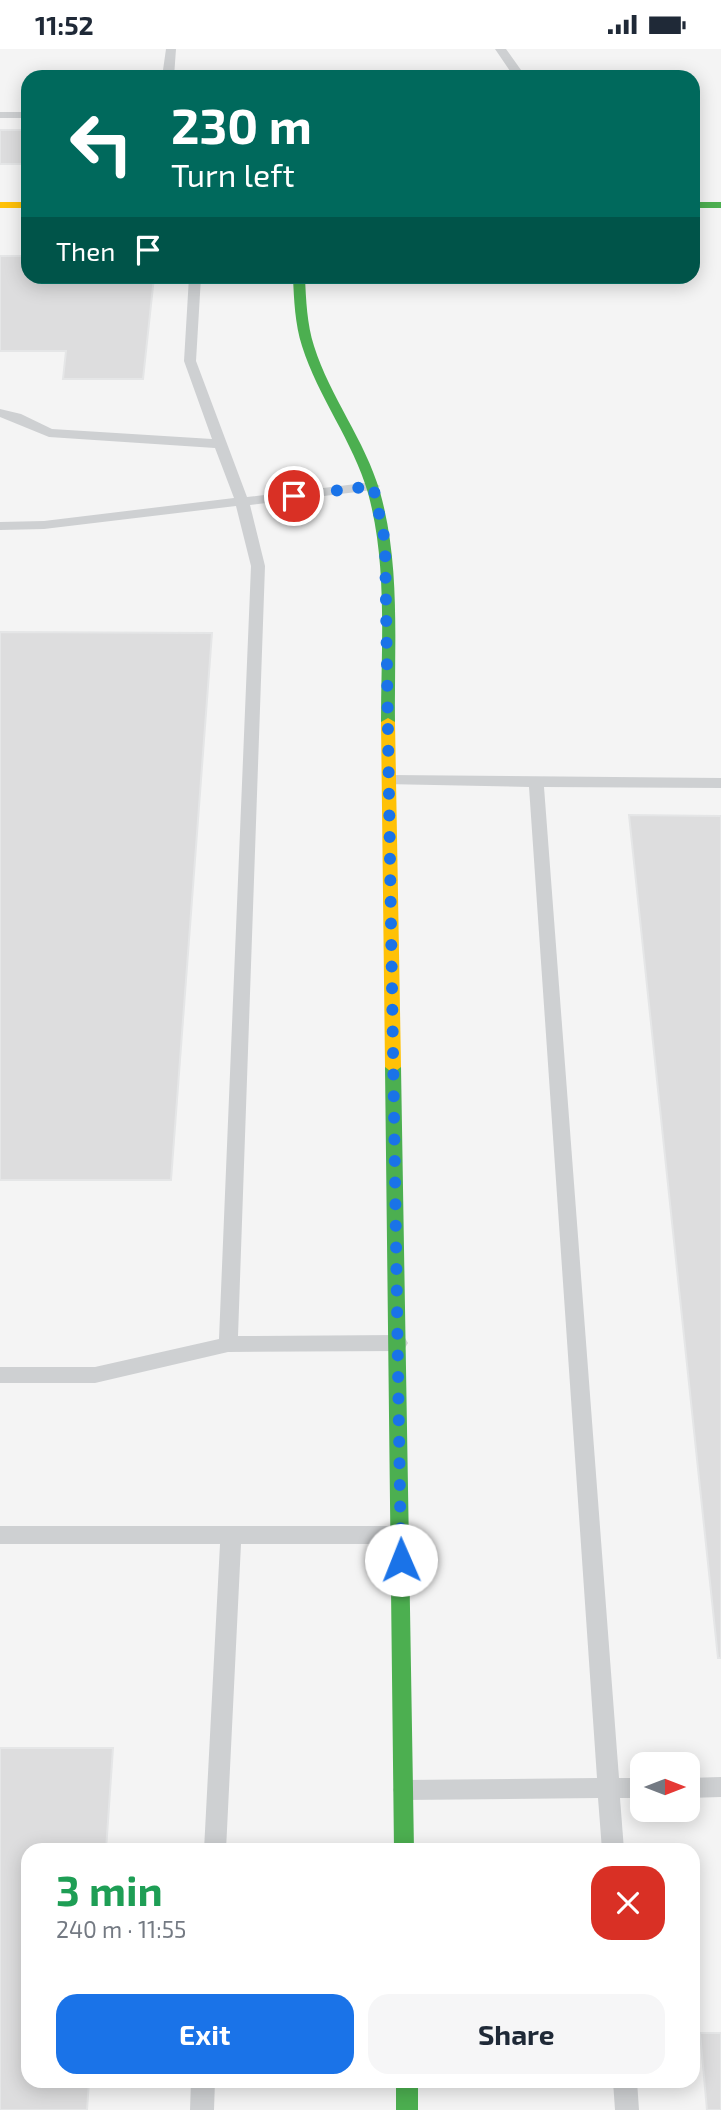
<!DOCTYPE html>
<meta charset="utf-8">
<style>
body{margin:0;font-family:"Exo 2",sans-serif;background:#f6f6f7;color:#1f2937;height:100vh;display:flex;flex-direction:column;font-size:26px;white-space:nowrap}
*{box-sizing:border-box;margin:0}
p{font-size:23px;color:#747a83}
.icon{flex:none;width:38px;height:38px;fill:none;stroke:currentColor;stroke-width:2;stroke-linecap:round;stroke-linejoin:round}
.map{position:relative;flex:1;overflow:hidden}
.details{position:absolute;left:21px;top:1794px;width:679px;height:245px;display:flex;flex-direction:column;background:#fff;border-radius:21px;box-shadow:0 4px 18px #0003}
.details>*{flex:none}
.hud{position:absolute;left:21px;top:21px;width:679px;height:214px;border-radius:21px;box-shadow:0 4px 18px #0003;background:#00695c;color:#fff;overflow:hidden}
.needle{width:46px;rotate:90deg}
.controls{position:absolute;left:630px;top:1703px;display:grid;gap:14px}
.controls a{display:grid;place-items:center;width:70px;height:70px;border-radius:14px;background:#fff;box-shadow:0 4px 18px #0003;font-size:35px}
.pin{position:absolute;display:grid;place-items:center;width:60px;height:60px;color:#fff;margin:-30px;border:4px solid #fff;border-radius:50%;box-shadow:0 2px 7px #0007}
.me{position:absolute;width:77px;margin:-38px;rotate:359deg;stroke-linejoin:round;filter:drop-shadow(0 0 5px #0008)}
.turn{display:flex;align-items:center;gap:24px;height:147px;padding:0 35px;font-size:32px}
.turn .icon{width:91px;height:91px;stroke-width:2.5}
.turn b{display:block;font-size:49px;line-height:60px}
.then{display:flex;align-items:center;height:66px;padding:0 35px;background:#0003;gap:14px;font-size:26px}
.round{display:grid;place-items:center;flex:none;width:74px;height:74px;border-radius:21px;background:#f6f6f7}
.summary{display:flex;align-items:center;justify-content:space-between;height:119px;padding:0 35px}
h1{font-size:42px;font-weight:700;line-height:52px;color:#1e9e55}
.cta{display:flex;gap:14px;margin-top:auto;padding:14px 35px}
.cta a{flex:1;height:80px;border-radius:21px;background:#1a73e8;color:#fff;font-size:28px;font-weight:700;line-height:80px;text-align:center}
.cta a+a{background:#f6f6f7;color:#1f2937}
.status{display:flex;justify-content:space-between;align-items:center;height:49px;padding:0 35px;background:#fff;direction:ltr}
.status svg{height:19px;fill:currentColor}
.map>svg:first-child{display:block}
.building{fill:#ddddde;stroke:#e5e6e7;stroke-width:2}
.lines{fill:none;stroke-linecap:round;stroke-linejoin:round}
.lane{fill:#ced0d2;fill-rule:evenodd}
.fast{fill:#4caf50;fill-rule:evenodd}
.slow{fill:#ffc107;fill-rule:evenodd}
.route{stroke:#1a73e8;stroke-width:12;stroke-dasharray:0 21.6}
</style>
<div class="status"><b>11:52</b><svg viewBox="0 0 49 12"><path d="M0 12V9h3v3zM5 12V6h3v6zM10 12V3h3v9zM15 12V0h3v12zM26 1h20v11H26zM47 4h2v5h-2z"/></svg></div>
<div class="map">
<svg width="721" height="2061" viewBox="0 0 721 2061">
<rect width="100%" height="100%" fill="#f4f4f4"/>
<path class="building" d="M0 81H28V115H0Z
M0 207H28V228H154L143 330H63L66 302H0Z
M0 583 212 584 171 1131H0Z
M629 766 721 767V1609H718Z
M0 1699H113L106 1801H28V2032H89L87 2061H0Z
M700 1984H721V2061H707Z"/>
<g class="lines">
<path class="lane" d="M166 0H176L174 28H162Z
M495 0H506L526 28H514Z
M0 63H28V69H0Z
M189 228H201L196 312 247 448 373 433 380 437 373 441 250 456 265 517 238 1287 398 1286 405 1289 408 1294 405 1299 398 1302 228 1303 95 1334H0V1318H95L219 1290 251 517 236 457 44 480 0 481V473L44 472 234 449 215 399 49 388 0 368V360L21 365 52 380 212 390 184 312Z
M390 726 721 729V739L544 738 619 1729H642V1749H620L624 1801H602L598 1749 404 1751 396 1748 393 1741 396 1734 404 1731 597 1729 529 738 384 735 382 731 384 727Z
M0 1477H399L406 1480 409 1486 406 1492 399 1495H241L226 1801H204L220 1495H0Z
M721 1728V1748L688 1749V1729Z
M191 2032H215L214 2061H190Z
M613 2032H637L639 2061H615Z"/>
<path class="fast" d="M693 153H721V159H693Z
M293 228H305C306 251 307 275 314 297 330 348 365 391 380 443 401 517 394 597 395 673L388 677 381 673C381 597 388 517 368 444 353 392 318 348 302 297 295 275 294 251 293 228Z
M393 1012 401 1018 414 1801H394L385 1018Z
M396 2032H418V2061H396Z"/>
<path class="slow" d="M0 153H28V159H0Z
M388 669 395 673 401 1018 393 1024 385 1018 381 673Z"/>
</g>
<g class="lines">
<path class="route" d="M294 447 373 437 385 492 401 1511"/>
</g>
</svg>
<div class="controls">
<a><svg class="needle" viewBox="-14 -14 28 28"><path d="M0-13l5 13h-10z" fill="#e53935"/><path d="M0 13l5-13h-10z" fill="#747a83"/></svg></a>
</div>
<div class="pin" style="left:294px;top:447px;background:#d93025"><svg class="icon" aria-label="arrive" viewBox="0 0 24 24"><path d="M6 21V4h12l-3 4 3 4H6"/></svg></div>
<svg class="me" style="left:401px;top:1511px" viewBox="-20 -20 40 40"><circle r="19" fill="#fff"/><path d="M0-13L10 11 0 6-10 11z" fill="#1a73e8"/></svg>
<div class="hud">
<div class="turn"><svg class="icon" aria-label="left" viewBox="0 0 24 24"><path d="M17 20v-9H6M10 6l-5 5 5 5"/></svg><div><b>230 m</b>Turn left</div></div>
<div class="then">Then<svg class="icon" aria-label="arrive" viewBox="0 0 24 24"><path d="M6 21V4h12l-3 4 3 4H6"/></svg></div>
</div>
<section class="details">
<div class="summary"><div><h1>3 min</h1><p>240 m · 11:55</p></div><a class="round" style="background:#d93025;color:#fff"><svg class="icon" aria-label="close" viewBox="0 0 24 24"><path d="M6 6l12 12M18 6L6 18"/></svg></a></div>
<div class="cta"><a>Exit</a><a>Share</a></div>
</section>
</div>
